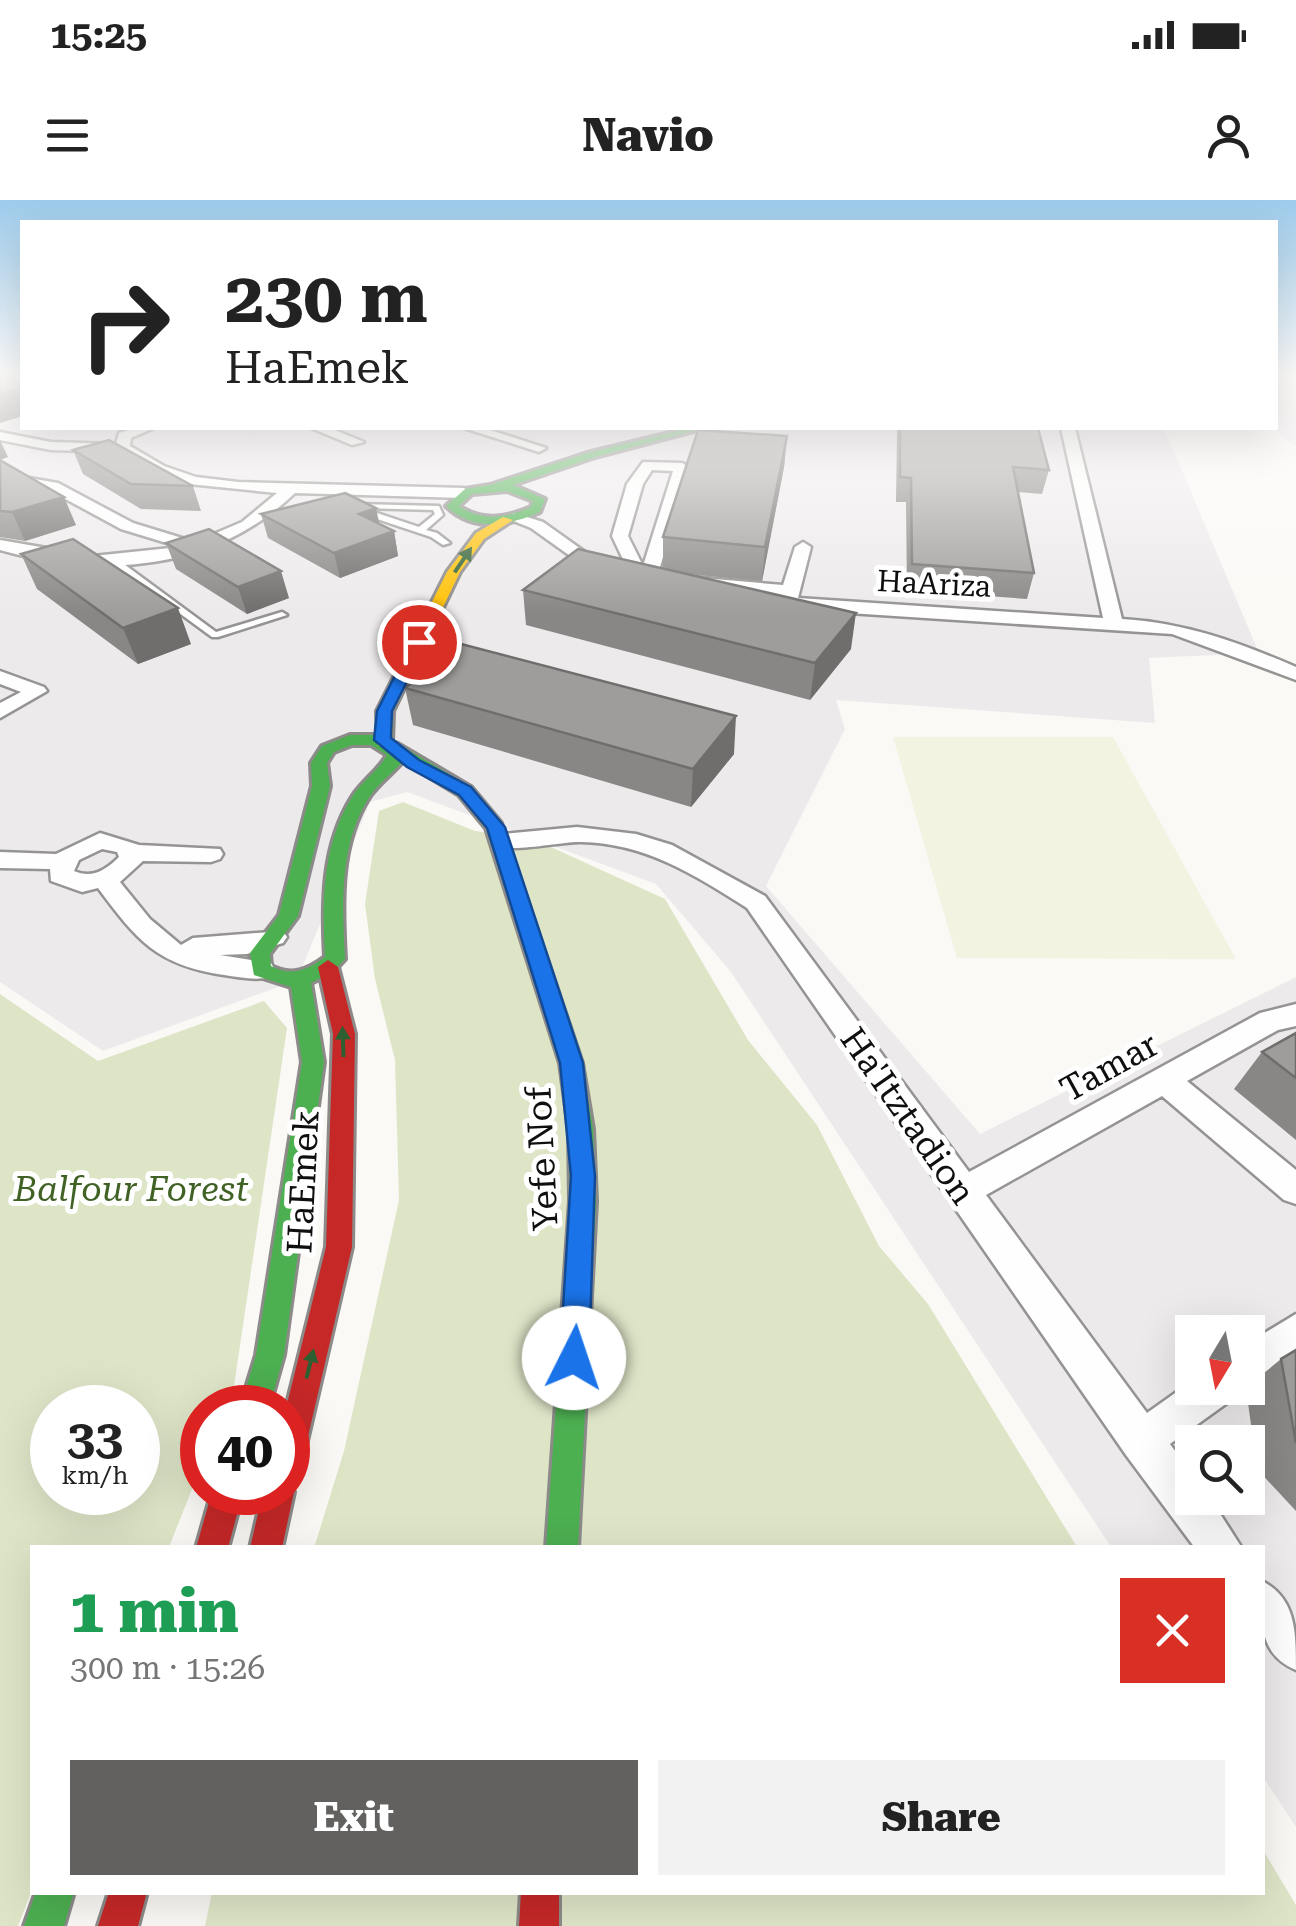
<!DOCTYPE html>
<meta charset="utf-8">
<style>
body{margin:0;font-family:"Roboto Serif",serif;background:#f2f2f2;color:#222;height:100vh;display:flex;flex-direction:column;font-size:38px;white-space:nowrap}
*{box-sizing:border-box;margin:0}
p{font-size:32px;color:#767676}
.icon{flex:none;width:55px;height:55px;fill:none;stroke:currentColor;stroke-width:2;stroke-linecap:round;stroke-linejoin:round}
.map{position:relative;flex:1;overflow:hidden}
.sheet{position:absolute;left:30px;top:1345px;width:1235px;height:350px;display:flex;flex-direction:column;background:#fff;border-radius:0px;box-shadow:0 10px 40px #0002}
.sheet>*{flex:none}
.banner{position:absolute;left:20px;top:20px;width:1258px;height:210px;border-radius:0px;box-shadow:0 10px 40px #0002;background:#fff;color:#222;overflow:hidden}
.needle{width:65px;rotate:190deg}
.buttons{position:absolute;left:1175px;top:1115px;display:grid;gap:20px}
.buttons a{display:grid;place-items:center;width:90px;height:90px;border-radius:0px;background:#fff;box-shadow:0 10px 40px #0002;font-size:50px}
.speed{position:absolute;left:30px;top:1185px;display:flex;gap:20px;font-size:50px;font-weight:700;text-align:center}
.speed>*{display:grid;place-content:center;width:130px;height:130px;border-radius:50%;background:#fff;box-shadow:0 10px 40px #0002;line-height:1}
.speed small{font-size:25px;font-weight:400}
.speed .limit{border:15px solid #d22;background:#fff;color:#111}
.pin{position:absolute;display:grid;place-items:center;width:85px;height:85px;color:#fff;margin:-42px;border:5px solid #fff;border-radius:50%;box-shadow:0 2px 10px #0007}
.me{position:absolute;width:110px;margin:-55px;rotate:4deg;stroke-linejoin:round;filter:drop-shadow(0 0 8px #0008)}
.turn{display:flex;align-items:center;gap:35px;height:210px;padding:0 40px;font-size:45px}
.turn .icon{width:130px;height:130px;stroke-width:2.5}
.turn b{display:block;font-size:70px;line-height:85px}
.round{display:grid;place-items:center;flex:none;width:105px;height:105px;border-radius:0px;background:#f2f2f2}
.head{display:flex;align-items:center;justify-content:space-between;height:170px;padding:0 40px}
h1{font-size:60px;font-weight:800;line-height:75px;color:#1e9e55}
.button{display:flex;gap:20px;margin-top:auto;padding:20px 40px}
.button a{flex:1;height:115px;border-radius:0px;background:#626160;color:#fff;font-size:40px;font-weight:800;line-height:115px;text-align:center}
.button a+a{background:#f2f2f2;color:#222}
.status{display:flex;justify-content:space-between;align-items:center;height:70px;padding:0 50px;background:#fff;direction:ltr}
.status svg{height:28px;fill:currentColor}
header{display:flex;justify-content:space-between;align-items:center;height:130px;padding:0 40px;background:#fff;font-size:45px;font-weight:800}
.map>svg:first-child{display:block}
.industrial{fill:#edeaec;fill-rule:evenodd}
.forest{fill:#dee5c7;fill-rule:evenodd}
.pitch{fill:#f2f3e1}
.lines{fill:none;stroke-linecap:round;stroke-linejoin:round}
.lane-casing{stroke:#959493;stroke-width:5}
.street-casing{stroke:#959493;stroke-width:5}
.fast-casing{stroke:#8c8b8a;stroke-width:6}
.slow-casing{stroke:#8c8b8a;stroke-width:6}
.jam-casing{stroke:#8c8b8a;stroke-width:6}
.lane{fill:#fefefe;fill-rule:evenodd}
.street{fill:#fefefe;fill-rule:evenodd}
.fast{fill:#4caf50;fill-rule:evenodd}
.slow{fill:#ffc107;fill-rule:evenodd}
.jam{fill:#c62828;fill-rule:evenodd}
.wall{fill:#898785}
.shaded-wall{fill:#6f6e6c}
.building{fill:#9f9d9b;stroke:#6f6e6c;stroke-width:2.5}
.oneway{fill:#2e5f30}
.route{fill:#1a73e8;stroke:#114b97;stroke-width:2.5}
.labels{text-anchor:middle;stroke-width:10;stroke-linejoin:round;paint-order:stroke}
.far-street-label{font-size:30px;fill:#0f0f0f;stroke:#fff}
.street-label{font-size:35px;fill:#0f0f0f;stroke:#fff}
.park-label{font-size:35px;font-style:italic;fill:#416225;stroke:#fff}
</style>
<div class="status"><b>15:25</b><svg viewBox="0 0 49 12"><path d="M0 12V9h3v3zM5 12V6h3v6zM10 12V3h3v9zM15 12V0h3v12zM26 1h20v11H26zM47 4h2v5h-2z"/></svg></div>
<header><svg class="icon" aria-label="menu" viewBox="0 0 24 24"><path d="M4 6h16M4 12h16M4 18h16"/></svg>Navio<svg class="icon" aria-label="person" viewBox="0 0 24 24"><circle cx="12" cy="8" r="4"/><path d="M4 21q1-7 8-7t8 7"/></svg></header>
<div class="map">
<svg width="1296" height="1726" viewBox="0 0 1296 1726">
<rect width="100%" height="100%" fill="#fbf9f6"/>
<path class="industrial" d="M0 173H22V228H1164L1259 453 1149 458 1155 523 836 500 845 529 766 686 980 934 1296 777V1627L1263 1577 1262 1348 1111 1347 731 772 656 684 407 592 370 602 297 780 103 851 0 782ZM1192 1132H1248V1188H1192ZM1192 1242H1248V1298H1192Z
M1275 173H1296V246L1272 228Z"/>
<path class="forest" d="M403 602 475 631 531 638 665 699 748 840 817 925 879 1046 928 1104 1077 1347 314 1348 344 1251 399 1000 395 860 375 779 365 704 379 611Z
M0 794 98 861 264 801 287 828 234 1186 225 1207 202 1208V1264L169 1347 32 1348V1690L18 1726H0ZM52 1208H138V1292H52Z
M1263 1650 1296 1705V1726H205L212 1692H1262Z"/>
<path class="pitch" d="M893 537H1113L1236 759 957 758Z"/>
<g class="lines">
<defs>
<path id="lane" d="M358 304 439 306 443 315 426 330 437 333 450 343 443 345 431 337 356 312ZM362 308 433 310 435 314 419 327Z
M111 359H117L216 432 282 412 287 415 218 437H212L111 363Z"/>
<path id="street" d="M135 228H154L131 238 130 246 164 266 196 277 238 282 464 288 472 293 464 298 295 293C215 370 103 380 0 350V340L93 356 180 347 121 329 49 290 0 281V273L58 283 133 323 195 342 242 322 277 293 189 284 154 272 120 252 51 250 0 240V232L51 242 116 244 119 233Z
M311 228H330L364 242 352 245Z
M464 228H484L546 248 539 252Z
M1061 228H1075L1122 419C1186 423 1238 442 1296 467V480L1172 434 787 409 775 403 780 395 652 384 651 391 645 392 636 387 612 336 627 284 643 262 682 263 689 267 658 374 783 385 795 347 803 342 811 347 798 398 1103 418ZM652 270 673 271 643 366 628 336 643 284Z
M514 313 543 322 616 374 601 378 531 328 506 318Z
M0 471 44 487 47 491 0 518V503L21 492 0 484Z
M577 627 636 634 672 645 765 696 969 972 1260 813 1296 804V826L1278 830 1187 881 1296 970V1004L1284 1000 1162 896 986 995 1147 1213 1192 1181V1188H1235L1230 1201 1170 1244 1192 1274V1298H1210L1242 1348H1195L1126 1255 747 708C695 675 645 643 581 642 560 641 502 656 490 642L502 634Z
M100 633 139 645 220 649 223 654 220 659 211 662 143 661 120 682 150 719 181 745 193 738 283 731 287 737 283 743 247 754 220 755 271 763 275 770 271 777C256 781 239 777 224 775 156 765 137 740 98 688L82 692 51 681 50 669 0 668V652L56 654ZM102 649 117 652 119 657C106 670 92 679 74 671L79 660Z
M1296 1114V1153L1248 1183V1143Z
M1262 1381C1296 1398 1296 1432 1296 1470 1256 1453 1262 1418 1262 1381Z"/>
<path id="fast" d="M690 228H705L595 257 513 285 545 299 540 312C509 326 473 332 446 306L465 289 490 285 587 253ZM507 291 533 301 531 307C506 318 482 322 459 306L472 294Z
M350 535H374L398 544 471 587 501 623 582 863 593 929 596 1001 578 1348H546L570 1001 569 929 560 863 486 628 459 595 403 561C393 573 379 583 370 596 339 643 342 705 345 759L334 771 311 783 324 862 284 1155 269 1208H240L256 1155 302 862 291 787 254 775 250 753 279 715 312 586 311 563 322 546ZM352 545H371L387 555C379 570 362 581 352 597 322 645 322 702 325 757 308 770 291 777 271 766L270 754 298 716 330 586 327 563 334 552Z
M36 1692H74L64 1726H24Z"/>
<path id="slow" d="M503 317 513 320 484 339 460 372 393 511 392 543 378 546 377 511 447 372 476 333Z"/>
<path id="jam" d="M328 760 338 767 355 834 352 1047 303 1258 299 1269 288 1273 286 1208 326 1047 333 834 318 767Z
M288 1280 294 1292 282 1348H250L263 1292H288Z
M212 1292H243L228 1348H196Z
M109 1692H147L138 1726H98Z
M521 1692H559V1726H519Z"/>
</defs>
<use href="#lane" class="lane-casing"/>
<use href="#street" class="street-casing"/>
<use href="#fast" class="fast-casing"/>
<use href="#slow" class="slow-casing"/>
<use href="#jam" class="jam-casing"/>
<use href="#lane" class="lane"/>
<use href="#street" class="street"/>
<use href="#fast" class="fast"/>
<use href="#slow" class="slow"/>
<use href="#jam" class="jam"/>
</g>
<path class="wall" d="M0 173H22V216L0 223Z
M897 228H1038L1049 270 1042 294 1018 292 1034 373 1027 399 907 390 906 302H896Z
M787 236 784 267 762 381 686 374 851 449 810 500 526 425 523 390 663 368V337Z
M73 250 193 286 201 311 141 309 83 274Z
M0 260 76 325 25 341 0 337Z
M261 314 380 324 394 331 398 356 340 378 268 338Z
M166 343 289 398 247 414 176 369Z
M21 354 191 444 138 464 37 389Z
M405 488 734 554 691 607 413 525Z
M1296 833V940L1234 889 1262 852Z
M1296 1150V1311L1257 1269 1246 1188 1281 1159Z"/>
<path class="shaded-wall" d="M22 188V216L0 223V194Z
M787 236 784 267 762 381 765 347Z
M0 240 8 257 0 260Z
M64 297 76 325 25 341 12 312Z
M376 308 381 332 359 314Z
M394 331 398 356 340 378 334 353Z
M281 371 289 398 247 414 238 387Z
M178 408 191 444 138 464 123 428Z
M856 413 851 449 810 500 815 463Z
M736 516 734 554 691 607 693 569Z"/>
<path class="building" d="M14 173H22V188L0 194V176L14 178Z
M900 228H1038L1049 270 1013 267 1034 373 912 364 911 278 900 277Z
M698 230 787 236 765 347 663 337Z
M109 240 193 286 131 284 73 250Z
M0 260 64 297 12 312 0 311Z
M345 293 376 308 359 314 394 331 334 353 261 314Z
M209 329 281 371 238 387 166 343Z
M73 339 178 408 123 428 21 354Z
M578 349 856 413 815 463 523 390Z
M461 444 736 516 693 569 405 488Z
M1296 833V878L1262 852Z
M1296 1150V1243L1281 1159Z"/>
<defs><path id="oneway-solid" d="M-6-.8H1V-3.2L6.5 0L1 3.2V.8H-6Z" transform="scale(2.5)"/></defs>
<g class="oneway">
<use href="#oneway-solid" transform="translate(463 360) rotate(-56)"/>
<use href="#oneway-solid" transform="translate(343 842) rotate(-92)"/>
<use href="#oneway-solid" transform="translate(310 1164) rotate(-76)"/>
</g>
<linearGradient id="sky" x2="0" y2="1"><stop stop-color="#9eccec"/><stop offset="0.42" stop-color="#fdfcfb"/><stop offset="1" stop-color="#fdfcfb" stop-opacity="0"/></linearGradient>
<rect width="1296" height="414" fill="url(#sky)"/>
<path class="route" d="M419 437 427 442 392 511 391 538 419 560 471 587 505 627 583 863 595 976 589 1158 584 1168 574 1172 564 1168 560 1158 571 976 560 863 487 628 459 595 407 567 374 540 377 511 412 442Z"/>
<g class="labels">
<g class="far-street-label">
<text transform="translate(934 384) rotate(3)" y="10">HaAriza</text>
</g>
<g class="street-label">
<text transform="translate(1109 867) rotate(-29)" y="12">Tamar</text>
<text transform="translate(908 916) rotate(55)" y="12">Ha'Itztadion</text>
<text transform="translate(542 959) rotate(-93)" y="12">Yefe Nof</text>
<text transform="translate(303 982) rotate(-87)" y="12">HaEmek</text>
</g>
<g class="park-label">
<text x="131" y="1001">Balfour Forest</text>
</g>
</g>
</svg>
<div class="buttons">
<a><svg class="needle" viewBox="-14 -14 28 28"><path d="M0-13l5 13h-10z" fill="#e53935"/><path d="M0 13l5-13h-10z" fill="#767676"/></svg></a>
<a><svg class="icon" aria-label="search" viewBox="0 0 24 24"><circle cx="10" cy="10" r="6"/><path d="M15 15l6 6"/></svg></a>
</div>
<div class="speed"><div>33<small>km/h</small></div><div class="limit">40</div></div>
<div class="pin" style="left:419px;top:442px;background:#d93025"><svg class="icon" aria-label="arrive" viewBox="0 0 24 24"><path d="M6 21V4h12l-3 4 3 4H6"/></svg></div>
<svg class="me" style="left:574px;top:1158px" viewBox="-20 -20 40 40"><circle r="19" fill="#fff"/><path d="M0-13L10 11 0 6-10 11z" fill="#1a73e8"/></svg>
<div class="banner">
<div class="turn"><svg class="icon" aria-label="right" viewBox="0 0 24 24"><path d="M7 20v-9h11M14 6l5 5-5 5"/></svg><div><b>230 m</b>HaEmek</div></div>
</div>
<section class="sheet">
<div class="head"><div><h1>1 min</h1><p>300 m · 15:26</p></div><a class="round" style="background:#d93025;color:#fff"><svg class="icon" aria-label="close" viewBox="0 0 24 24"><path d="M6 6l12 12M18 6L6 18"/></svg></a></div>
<div class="button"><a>Exit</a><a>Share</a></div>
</section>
</div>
